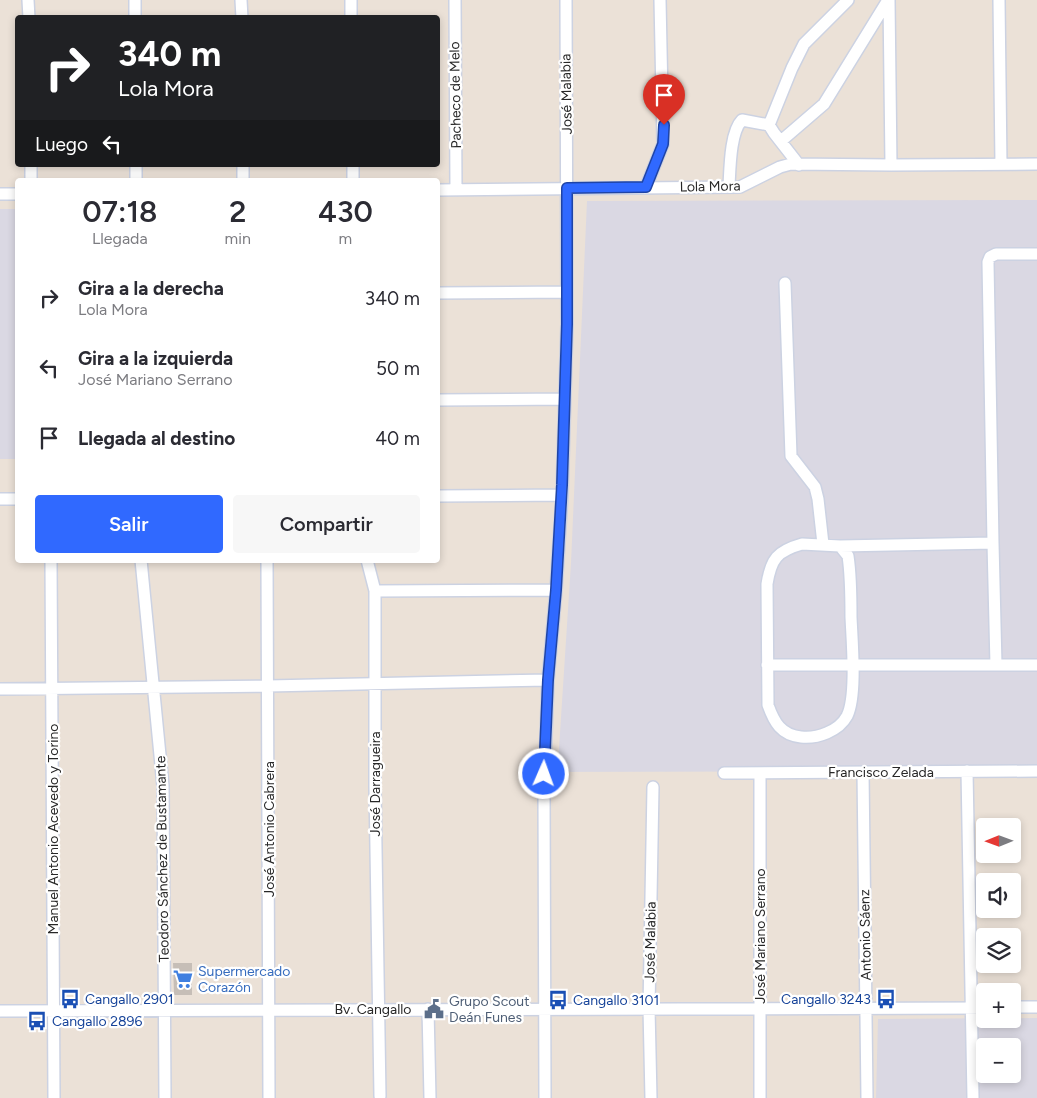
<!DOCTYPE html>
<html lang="es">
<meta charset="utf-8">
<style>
body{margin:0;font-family:Figtree,sans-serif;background:#f7f7f7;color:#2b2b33;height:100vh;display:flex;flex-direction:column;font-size:19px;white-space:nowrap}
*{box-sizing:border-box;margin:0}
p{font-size:16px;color:#7c7c81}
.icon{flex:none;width:28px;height:28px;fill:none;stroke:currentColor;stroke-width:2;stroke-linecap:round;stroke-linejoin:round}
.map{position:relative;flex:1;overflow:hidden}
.sheet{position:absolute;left:15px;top:178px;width:425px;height:385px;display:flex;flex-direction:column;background:#fff;border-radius:5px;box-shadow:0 2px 8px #0003}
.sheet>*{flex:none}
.top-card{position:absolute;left:15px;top:15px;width:425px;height:152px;border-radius:5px;box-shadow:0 2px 8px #0003;background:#202124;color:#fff;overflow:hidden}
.needle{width:32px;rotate:269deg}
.fabs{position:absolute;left:976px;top:818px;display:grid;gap:10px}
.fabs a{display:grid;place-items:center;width:45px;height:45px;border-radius:5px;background:#fff;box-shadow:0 2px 8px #0003;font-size:25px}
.pin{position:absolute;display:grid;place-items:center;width:42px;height:42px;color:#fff;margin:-51px -21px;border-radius:50% 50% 50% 0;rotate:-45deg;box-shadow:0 0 5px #0007}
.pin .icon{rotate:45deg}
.me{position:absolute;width:55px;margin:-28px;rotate:2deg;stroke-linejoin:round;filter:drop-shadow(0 0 4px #0008)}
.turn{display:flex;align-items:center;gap:18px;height:105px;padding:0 20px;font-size:22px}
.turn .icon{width:65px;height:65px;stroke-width:2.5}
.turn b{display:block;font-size:35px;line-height:42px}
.then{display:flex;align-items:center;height:48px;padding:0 20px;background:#0003;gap:10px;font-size:19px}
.eta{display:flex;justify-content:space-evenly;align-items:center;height:85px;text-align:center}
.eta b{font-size:30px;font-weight:600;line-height:35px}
.primary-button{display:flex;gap:10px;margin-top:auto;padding:10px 20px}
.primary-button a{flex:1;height:58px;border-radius:5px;background:#3069ff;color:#fff;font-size:20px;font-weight:600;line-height:58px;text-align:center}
.primary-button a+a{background:#f7f7f7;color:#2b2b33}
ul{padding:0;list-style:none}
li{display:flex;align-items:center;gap:15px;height:70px;padding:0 20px}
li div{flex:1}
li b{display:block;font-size:19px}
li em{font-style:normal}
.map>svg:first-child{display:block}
.industrial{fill:#dad8e3;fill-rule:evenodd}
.building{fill:#c6beb7}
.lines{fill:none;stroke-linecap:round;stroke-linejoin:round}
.minor-casing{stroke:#ccd2e2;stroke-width:14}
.minor{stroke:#fff;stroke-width:11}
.route-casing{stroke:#1f44a6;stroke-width:12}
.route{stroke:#3069ff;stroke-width:9}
.labels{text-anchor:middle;stroke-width:4.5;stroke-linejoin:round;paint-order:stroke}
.street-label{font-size:14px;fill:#272727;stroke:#fff}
.shop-label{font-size:14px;fill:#366cbe;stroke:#fff;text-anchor:start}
.transit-label{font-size:14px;fill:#164399;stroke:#fff;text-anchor:start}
.service-label{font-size:14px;fill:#4e5e75;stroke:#fff;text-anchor:start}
</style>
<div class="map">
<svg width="1037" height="1098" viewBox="0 0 1037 1098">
<rect width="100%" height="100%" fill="#ebe1d7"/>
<path class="industrial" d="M1037 200V771L525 772 558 764 571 563 587 201Z
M0 209H17V459H0Z
M1037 1018V1098H876L878 1019ZM985 1046H1012V1074H985Z"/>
<path class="building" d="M173 963H192V995H174Z"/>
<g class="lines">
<defs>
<path id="minor" d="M28 0 29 18
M135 0V18
M241 0 242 18
M351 0V18
M455 0 456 189
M889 0 891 165
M999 0 1001 164
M781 141 824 104 888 0
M31 165V180
M136 165V180
M243 165V180
M353 165V180
M799 165 774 133 769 125 792 68 804 44 848 0
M729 186C730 169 730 132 742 120L769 125
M646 187 663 144 660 0
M438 190 740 187 780 167 791 164 891 165 1037 164
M0 194H18
M785 283 791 456 815 487 818 499 823 544
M438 293 567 292
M438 400 565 399
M438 496 562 495
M0 499H18
M993 543 988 262 990 257 996 254H1037
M802 544 840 546 848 556C851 576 851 597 851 617 852 641 857 696 847 716 839 731 817 739 801 737 781 735 774 722 768 705L767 584C771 559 777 551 802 544Z
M840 546 993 543 996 665
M51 560 54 1098
M141 560 163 786 165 1098
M267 560 269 1098
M367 560 375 591V787L380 1096
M375 591 556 590
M767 665H1037
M0 689 268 686 548 680
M967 771 973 1098
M863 772 867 1098
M724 773 1037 771
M760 773V1098
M1012 1007H1037
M428 1009 430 1098
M0 1011 985 1008
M545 1098 544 793 548 680 556 590 562 495 567 324 566 0
M651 1098 649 1008 653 787"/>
</defs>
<use href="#minor" class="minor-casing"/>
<use href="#minor" class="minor"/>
</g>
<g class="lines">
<defs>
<path id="route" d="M544 774 548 680 556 590 562 485 567 324V188L646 187 663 144 664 125"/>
</defs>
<use href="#route" class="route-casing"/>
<use href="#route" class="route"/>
</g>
<defs>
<symbol id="supermarket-bare" viewBox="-9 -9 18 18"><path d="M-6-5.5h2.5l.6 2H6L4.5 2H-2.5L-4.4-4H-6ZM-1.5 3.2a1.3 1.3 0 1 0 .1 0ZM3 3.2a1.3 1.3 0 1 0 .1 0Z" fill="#3f7fe0" stroke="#fff" stroke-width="2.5" paint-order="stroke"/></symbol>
<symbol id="bus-bare" viewBox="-9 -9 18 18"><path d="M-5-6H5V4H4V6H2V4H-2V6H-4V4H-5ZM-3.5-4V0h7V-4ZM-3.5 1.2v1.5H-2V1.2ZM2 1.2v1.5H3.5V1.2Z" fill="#1a4fb4" stroke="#fff" stroke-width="2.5" paint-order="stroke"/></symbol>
<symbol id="civic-bare" viewBox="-9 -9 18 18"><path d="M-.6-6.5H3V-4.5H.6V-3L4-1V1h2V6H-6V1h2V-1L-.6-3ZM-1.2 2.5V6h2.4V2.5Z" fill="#5c6f8a" stroke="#fff" stroke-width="2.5" paint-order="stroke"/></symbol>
</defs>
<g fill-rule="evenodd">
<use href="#supermarket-bare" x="169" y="965" width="28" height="28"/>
<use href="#bus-bare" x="56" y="985" width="28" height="28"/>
<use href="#bus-bare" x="872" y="985" width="28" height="28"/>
<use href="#bus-bare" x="544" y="986" width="28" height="28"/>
<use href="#civic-bare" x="420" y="995" width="28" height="28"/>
<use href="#bus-bare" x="23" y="1007" width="28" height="28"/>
</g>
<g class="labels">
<g class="street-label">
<text transform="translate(566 94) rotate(-91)" y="5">José Malabia</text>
<text transform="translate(455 95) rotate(-91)" y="5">Pacheco de Melo</text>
<text transform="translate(710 186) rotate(-1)" y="5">Lola Mora</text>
<text x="881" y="777">Francisco Zelada</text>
<text transform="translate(375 784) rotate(-90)" y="5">José Darragueira</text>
<text transform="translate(53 829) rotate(-90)" y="5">Manuel Antonio Acevedo y Torino</text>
<text transform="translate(269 829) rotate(-90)" y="5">José Antonio Cabrera</text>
<text transform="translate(162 859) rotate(-91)" y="5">Teodoro Sánchez de Bustamante</text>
<text transform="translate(865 935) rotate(-91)" y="5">Antonio Sáenz</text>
<text transform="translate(760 936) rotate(-90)" y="5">José Mariano Serrano</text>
<text transform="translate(650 942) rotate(-89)" y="5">José Malabia</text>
<text x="373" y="1014">Bv. Cangallo</text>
</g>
<g class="shop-label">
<text x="198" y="976">Supermercado<tspan x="198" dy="16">Corazón</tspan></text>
</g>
<g class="transit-label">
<text x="85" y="1004">Cangallo 2901</text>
<text x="871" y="1004" text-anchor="end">Cangallo 3243</text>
<text x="573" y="1005">Cangallo 3101</text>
<text x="52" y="1026">Cangallo 2896</text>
</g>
<g class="service-label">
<text x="449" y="1006">Grupo Scout<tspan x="449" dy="16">Deán Funes</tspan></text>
</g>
</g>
</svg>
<div class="fabs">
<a><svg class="needle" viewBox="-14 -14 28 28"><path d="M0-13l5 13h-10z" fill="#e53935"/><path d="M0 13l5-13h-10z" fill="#7c7c81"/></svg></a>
<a><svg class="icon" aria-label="sound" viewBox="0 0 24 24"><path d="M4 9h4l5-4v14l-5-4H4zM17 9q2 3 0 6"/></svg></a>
<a><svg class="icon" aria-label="layers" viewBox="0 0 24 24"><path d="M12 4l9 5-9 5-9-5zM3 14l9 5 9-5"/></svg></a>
<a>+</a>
<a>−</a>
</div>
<div class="pin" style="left:664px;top:125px;background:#d93025"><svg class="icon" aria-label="arrive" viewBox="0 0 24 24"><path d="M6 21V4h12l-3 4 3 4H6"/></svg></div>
<svg class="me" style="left:544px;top:774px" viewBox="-20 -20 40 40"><circle r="17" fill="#3069ff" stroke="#fff" stroke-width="3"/><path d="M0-11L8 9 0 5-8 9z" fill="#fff"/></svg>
<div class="top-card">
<div class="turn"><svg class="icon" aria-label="right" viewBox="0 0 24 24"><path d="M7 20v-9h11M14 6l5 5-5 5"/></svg><div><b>340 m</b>Lola Mora</div></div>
<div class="then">Luego<svg class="icon" aria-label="left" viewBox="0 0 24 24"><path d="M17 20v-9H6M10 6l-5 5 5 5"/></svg></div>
</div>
<section class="sheet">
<div class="eta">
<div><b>07:18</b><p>Llegada</p></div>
<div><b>2</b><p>min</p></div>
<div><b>430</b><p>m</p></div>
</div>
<ul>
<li><svg class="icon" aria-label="right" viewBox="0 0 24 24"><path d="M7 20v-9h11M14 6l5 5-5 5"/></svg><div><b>Gira a la derecha</b><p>Lola Mora</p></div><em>340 m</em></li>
<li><svg class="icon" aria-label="left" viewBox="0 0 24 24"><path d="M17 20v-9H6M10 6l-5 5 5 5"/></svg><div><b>Gira a la izquierda</b><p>José Mariano Serrano</p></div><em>50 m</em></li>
<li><svg class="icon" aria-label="arrive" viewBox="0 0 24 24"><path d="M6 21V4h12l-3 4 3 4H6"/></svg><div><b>Llegada al destino</b></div><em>40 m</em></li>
</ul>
<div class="primary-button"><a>Salir</a><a>Compartir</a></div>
</section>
</div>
